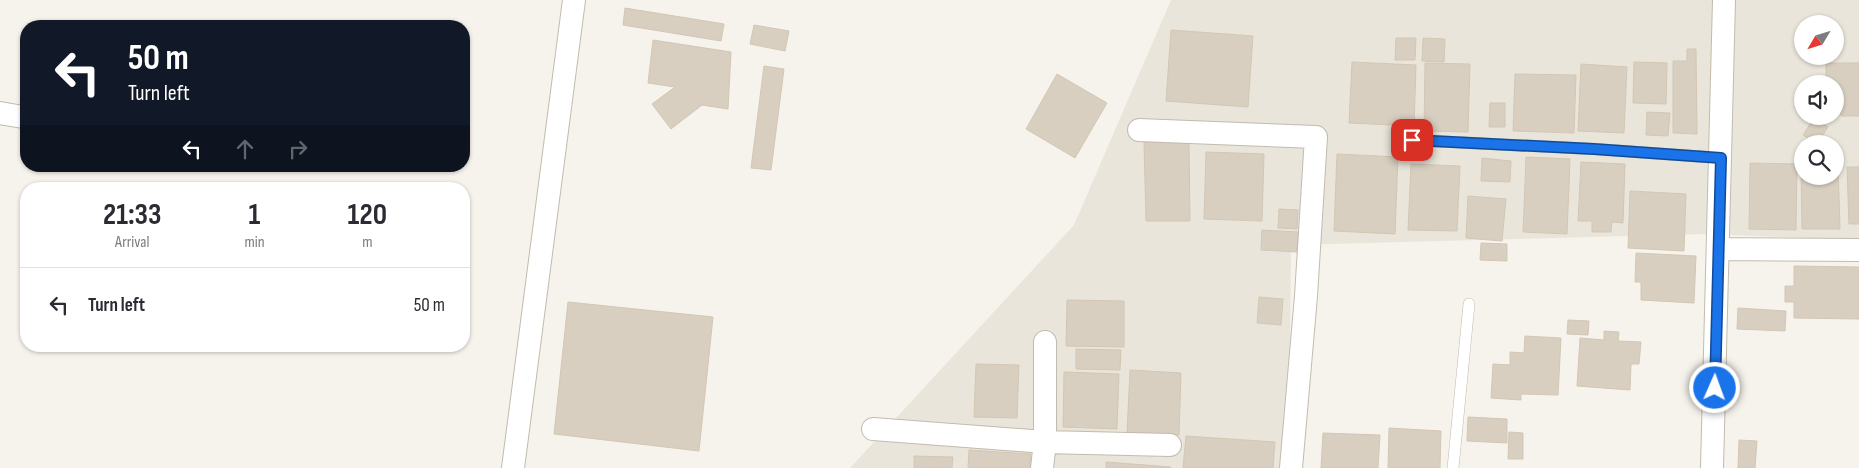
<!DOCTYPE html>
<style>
body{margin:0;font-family:"Sofia Sans Condensed",sans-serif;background:#f2f2f3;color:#2b2b33;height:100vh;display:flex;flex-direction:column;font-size:19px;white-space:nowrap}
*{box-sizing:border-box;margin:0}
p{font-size:16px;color:#7c7c81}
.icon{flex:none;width:28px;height:28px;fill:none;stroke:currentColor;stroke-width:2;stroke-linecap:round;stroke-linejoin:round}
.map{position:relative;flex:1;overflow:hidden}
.panel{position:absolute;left:20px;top:182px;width:450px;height:170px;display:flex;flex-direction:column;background:#fff;border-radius:20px;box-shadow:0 1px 4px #0004}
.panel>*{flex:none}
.top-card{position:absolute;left:20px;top:20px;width:450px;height:152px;border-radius:20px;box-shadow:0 1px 4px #0004;background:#111827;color:#fff;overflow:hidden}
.needle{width:32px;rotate:232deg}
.controls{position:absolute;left:1794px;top:15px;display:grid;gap:10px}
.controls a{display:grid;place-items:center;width:50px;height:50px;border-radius:50%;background:#fff;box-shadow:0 1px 4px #0004;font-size:25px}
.pin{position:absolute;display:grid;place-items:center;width:42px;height:42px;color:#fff;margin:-21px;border-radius:10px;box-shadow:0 2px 8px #0006}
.me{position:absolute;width:55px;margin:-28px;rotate:2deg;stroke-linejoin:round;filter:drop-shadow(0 0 4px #0008)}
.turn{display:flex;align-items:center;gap:18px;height:105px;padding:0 25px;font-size:22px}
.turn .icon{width:65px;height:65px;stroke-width:2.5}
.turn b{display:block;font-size:35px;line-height:42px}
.lanes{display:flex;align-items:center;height:48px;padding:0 25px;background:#0003;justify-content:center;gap:25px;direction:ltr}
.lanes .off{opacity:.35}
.eta{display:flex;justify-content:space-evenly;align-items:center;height:85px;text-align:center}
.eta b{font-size:30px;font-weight:700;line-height:35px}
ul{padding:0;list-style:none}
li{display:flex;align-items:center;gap:15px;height:75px;padding:0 25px;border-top:1px solid #e1e1e2}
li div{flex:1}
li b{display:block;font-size:19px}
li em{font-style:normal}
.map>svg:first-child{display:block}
.residential{fill:#eae5da;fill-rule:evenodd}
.building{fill:#d8cfc1;stroke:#d3c7b4}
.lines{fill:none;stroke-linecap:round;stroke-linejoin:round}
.lane-casing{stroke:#c2bbae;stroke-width:12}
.street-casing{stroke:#c2bbae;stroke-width:24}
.lane{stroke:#fff;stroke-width:11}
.street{stroke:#fff;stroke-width:22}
.route-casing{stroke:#114b97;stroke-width:12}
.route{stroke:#1a73e8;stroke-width:9}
</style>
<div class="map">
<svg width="1859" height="468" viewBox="0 0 1859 468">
<rect width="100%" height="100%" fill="#f6f3ec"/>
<path class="residential" d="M1171 0H1859V240L1706 234 1291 245 1289 468H850L1074 225ZM1802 24H1835V56H1802ZM1802 84H1835V116H1802ZM1802 144H1835V176H1802Z"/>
<path class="building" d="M625 8 724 24 721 41 623 25Z
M754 25 789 31 785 51 750 44Z
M1171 30 1253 36 1248 107 1166 101Z
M1396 38H1416L1415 60H1395Z
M1423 38 1445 39 1444 62 1422 61Z
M653 40 731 52 728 109 702 105 671 129 652 104 675 87 648 83Z
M1687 49H1696L1697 134 1673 133V61H1687Z
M1352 62 1416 65 1414 126 1349 123Z
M1634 62 1667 63 1666 104 1633 103Z
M26 63V95L21 94Z
M1425 63 1470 64 1468 132 1424 131Z
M1826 63H1859V116H1842L1835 110V84H1826Z
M1581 64 1627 67 1624 133 1578 131Z
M764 66 784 69 771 170 751 168Z
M1057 74 1107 103 1075 158 1026 129Z
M1515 74 1576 75 1574 133 1513 131Z
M1490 103H1505V127H1489Z
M1647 112 1670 113 1668 136 1646 135Z
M1814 118 1828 127 1817 144 1803 135Z
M1189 141 1190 221H1146L1144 142Z
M1206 152 1264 154 1262 221 1204 219Z
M1337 154 1398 157 1395 234 1334 231Z
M1526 157 1570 159 1567 234 1523 232Z
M1482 158 1511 161 1510 182 1481 181Z
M1581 162 1625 164 1623 223 1612 222 1611 232H1592V221H1578Z
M1750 163 1797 164 1796 230 1749 229Z
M1411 164 1460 166 1457 231 1408 230Z
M1835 165H1838L1840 229H1802L1801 166H1802V176H1835Z
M1847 167H1859V224H1849Z
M1630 191 1686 194 1684 251 1628 248Z
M1468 196 1506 199 1502 241 1466 238Z
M1279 209 1298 210 1297 229 1278 228Z
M1262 230 1298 232 1297 252 1261 250Z
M1481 243 1507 244V261L1480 260Z
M1636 253 1696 256 1694 303 1641 300V282H1635Z
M1794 266 1859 267V319L1794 318V302H1785V286H1794Z
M1259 297 1283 299 1281 325 1257 323Z
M1067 300 1124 301V347L1066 346Z
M568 302 713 317 699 451 554 434Z
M1738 308 1786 311 1785 331 1737 329Z
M1568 320 1589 321 1588 335 1567 334Z
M1604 331 1619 332 1618 341 1641 342 1639 364H1631L1630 390 1577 386 1580 338 1604 340Z
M1525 336 1561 338 1558 395 1521 394V400L1491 398 1493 364 1510 365V352L1524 353Z
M1076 349 1121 350 1120 370 1076 369Z
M976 364 1019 365 1017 418 974 417Z
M1130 370 1181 373 1179 435 1127 433Z
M1064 372 1119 374 1117 429 1063 427Z
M1468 417 1507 419V443L1467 441Z
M1389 428 1441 431 1440 468H1388Z
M1509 432 1523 433V459H1508Z
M1323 433 1380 435 1378 468H1321Z
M1186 436 1275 442 1273 468H1183Z
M1739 440 1757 441 1755 468H1738Z
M969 450 1031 454 1030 468H968Z
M914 456 953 457 952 468H914Z
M1106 462 1171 467V468H1106Z"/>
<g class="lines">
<defs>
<path id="lane" d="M1412 140 1594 149 1721 158
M1453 468 1469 304"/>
<path id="street" d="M0 113 23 117
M1139 130 1316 137 1306 296 1291 468
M1718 249 1859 250
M873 429 1045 442 1170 445
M513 468 574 0
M1042 468 1045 442V342
M1712 468 1724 0"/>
</defs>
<use href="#lane" class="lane-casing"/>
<use href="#street" class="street-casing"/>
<use href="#lane" class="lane"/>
<use href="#street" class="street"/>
</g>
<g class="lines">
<defs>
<path id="route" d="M1412 140 1594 149 1721 158 1715 388"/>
</defs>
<use href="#route" class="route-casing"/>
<use href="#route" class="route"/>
</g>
</svg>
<div class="controls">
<a><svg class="needle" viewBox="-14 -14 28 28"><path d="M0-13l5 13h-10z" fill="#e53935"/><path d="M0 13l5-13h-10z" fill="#7c7c81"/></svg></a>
<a><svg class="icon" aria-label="sound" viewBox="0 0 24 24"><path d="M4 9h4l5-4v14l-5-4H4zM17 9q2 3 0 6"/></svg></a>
<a><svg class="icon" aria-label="search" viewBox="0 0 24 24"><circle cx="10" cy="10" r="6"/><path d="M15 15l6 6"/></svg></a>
</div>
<div class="pin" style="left:1412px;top:140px;background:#d93025"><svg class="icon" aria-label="arrive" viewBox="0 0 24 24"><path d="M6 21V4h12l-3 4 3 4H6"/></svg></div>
<svg class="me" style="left:1715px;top:388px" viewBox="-20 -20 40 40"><circle r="17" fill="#1a73e8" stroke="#fff" stroke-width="3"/><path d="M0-11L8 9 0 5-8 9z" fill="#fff"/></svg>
<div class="top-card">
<div class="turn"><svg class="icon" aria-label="left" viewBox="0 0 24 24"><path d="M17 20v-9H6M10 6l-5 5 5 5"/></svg><div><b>50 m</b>Turn left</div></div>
<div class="lanes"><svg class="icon" aria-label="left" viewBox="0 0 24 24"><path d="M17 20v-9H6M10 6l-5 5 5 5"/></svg><svg class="icon off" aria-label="ahead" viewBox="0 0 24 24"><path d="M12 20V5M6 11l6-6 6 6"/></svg><svg class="icon off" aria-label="right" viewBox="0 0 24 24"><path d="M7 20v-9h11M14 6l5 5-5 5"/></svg></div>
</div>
<section class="panel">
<div class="eta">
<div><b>21:33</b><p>Arrival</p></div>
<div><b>1</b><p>min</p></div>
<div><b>120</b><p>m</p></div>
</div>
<ul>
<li><svg class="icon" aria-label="left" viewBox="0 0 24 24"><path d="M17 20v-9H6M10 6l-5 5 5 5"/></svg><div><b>Turn left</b></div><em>50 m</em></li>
</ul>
</section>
</div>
